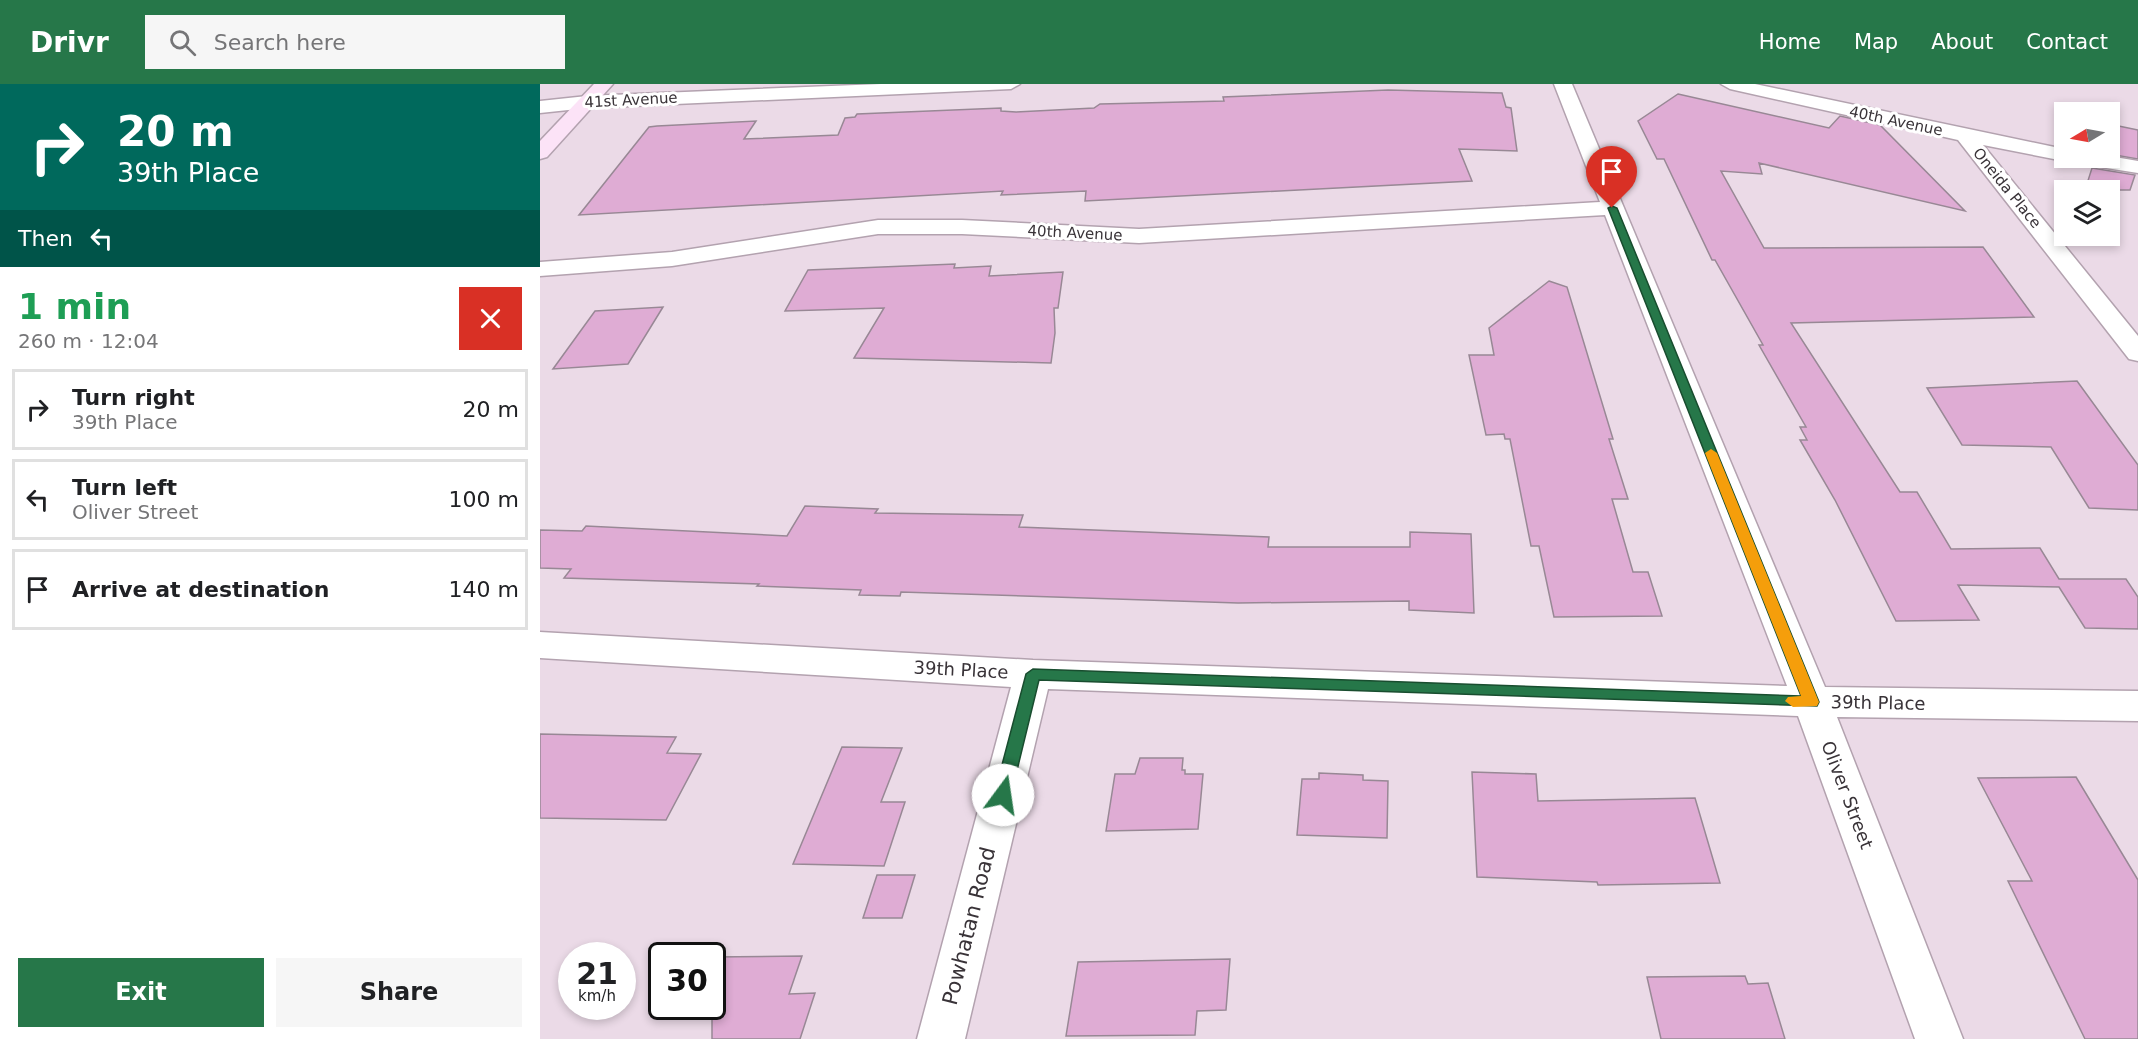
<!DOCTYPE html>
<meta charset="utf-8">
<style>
body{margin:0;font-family:"DejaVu Sans",sans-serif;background:#f6f6f6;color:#202124;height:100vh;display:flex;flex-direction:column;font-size:22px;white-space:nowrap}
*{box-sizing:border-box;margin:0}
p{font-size:20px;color:#757577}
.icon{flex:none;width:33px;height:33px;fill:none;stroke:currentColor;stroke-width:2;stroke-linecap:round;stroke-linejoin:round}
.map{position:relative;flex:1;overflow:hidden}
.drawer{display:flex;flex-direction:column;background:#fff;width:540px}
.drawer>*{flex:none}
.banner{background:#00695c;color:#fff;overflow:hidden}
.needle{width:39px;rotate:260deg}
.buttons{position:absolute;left:1514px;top:18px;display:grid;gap:12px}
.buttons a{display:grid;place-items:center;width:66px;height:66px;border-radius:0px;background:#fff;box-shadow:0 3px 9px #0003;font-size:30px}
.speed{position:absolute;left:18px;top:858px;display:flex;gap:12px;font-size:30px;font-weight:700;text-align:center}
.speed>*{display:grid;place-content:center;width:78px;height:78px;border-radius:50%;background:#fff;box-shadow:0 3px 9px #0003;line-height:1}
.speed small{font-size:15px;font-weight:400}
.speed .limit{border:3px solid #111;border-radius:9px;background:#fff;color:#111}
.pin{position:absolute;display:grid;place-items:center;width:51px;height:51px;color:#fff;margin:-62px -26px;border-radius:50% 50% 50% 0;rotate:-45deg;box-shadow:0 0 6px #0007}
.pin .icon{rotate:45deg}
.me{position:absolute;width:66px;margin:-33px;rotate:14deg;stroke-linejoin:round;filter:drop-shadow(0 0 4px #0008)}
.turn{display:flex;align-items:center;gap:21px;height:126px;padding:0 18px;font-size:27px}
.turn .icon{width:78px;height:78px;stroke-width:2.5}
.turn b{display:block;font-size:42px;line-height:51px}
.then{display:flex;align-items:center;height:57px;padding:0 18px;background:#0003;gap:12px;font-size:22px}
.round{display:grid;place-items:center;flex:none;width:63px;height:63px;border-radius:0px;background:#f6f6f6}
.overview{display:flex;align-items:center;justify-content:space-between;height:102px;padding:0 18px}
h1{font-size:36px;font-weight:800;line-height:45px;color:#1e9e55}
.button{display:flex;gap:12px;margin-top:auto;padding:12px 18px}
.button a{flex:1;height:69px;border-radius:0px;background:#267749;color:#fff;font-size:24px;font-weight:800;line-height:69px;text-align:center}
.button a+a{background:#f6f6f6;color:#202124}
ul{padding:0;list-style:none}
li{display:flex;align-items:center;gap:18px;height:81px;margin:0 12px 9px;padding:0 6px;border:3px solid #e0e0e0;border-radius:0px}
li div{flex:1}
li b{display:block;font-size:22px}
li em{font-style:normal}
header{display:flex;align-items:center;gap:36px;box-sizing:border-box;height:84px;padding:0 30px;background:#267749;color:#fff}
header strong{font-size:28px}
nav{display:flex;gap:33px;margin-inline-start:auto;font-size:21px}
.search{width:420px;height:54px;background:#f6f6f6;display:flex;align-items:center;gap:15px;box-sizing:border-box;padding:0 21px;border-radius:0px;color:#757577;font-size:22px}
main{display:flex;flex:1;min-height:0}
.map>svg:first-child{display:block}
.building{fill:#dfacd4;stroke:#988895;stroke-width:1.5}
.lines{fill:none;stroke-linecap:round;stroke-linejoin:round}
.street-casing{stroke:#b3a2af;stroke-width:3}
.secondary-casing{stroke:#b3a2af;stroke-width:3}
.street{fill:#fff;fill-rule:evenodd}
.secondary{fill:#fce3f7;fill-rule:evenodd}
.route{fill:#267749;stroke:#194d2f;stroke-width:1.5}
.slow{fill:#f59e0b}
.labels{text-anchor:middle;stroke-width:6;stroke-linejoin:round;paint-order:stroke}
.far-street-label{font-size:15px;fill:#393338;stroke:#fff}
.street-label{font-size:18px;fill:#393338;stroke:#fff}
.near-street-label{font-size:21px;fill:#393338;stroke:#fff}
</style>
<header>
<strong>Drivr</strong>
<div class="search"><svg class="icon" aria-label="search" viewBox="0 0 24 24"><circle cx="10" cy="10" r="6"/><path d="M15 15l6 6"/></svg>Search here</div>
<nav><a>Home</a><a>Map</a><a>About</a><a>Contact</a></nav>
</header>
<main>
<section class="drawer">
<div class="banner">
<div class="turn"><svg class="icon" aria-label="right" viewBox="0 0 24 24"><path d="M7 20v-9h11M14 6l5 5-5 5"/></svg><div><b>20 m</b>39th Place</div></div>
<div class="then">Then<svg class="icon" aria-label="left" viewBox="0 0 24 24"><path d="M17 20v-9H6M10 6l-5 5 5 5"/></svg></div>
</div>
<div class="overview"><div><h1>1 min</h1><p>260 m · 12:04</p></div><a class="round" style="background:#d93025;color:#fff"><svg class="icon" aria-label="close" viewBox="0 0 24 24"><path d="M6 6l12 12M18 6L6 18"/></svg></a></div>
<ul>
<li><svg class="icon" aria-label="right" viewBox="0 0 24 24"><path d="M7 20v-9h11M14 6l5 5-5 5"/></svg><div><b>Turn right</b><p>39th Place</p></div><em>20 m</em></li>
<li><svg class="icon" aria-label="left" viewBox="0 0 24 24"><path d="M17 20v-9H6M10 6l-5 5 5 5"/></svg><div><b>Turn left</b><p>Oliver Street</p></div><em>100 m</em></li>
<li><svg class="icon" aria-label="arrive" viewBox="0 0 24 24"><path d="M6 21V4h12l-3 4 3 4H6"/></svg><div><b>Arrive at destination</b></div><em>140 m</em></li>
</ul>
<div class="button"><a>Exit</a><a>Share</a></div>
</section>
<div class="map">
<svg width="1598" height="955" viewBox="0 0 1598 955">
<rect width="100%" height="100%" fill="#ebdae7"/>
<path class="building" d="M848 6 962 9 966 23 971 24 977 67 919 65 932 97 545 117 546 107 461 111 463 107 39 131 109 43 117 42 216 37 204 55 298 51 305 34 315 33 317 30 461 24V27L476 28 554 24 560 20 684 17 683 13Z
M1138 10 1289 44 1300 32 1340 41 1425 127 1219 79 1222 90 1181 87 1224 164 1443 163 1494 233 1251 239 1360 408H1377L1411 465 1500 464 1519 495H1586L1598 513V545L1545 544 1519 503 1418 501 1439 536 1356 537 1295 416 1260 356H1267L1260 343H1266L1219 261H1223L1175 176H1172L1124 75H1117L1098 37Z
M1569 40 1598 46V75L1569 70Z
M1552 84 1595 91 1590 106H1545Z
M415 180 414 184 451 182 449 192 523 188 518 224H514L515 249 511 279 314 274 344 224 245 227 268 186Z
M1009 197 1027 203 1073 355H1069L1088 415H1072L1093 488H1108L1122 532 1014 533 999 462H991L970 355H965L964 350 946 351 929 271H954L949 244Z
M123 223 88 280 13 285 55 227Z
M1537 297 1598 381V426L1549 424 1511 363 1422 361 1387 304Z
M265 422 338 425 335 429 483 431 479 443 729 453 728 463H870V448L931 450 934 529 869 526V517L698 519 361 508 360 512 319 511 321 506 217 502 219 500 24 494 31 485 0 484V446L42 447 46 442 247 452Z
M0 650 136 653 127 669 161 670 126 736 0 734Z
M302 663 362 664 341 718H365L344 782 253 780Z
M600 674H643L642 686H645V690H663L658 745 566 747 575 690H595Z
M932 688 996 690 998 717 1155 714 1180 799 1058 801 1057 798 937 793Z
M779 689 823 691V696L848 697 847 754 757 751 762 695H779Z
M1536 693 1598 796V955H1545L1468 797H1492L1438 694Z
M337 791H375L362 834H323Z
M262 872 249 910 275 909 260 955H172V873Z
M690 875 686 926 657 927 655 951 526 952 538 878Z
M1205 892 1208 900 1228 899 1245 955H1121L1107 893Z"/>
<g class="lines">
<defs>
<path id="street" d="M341 0H480L471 5 47 24 0 29V17L47 12Z
M1014 0H1032L1285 603 1598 607V637L1297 633 1423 955H1375L1258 632 508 605 425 955H377L471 603 0 574V548L493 576 1247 602 1065 131 599 159 422 150H338L132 182 0 192V178L132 168 338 136H422L599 145 1060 118Z
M1181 0H1215L1524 65V74L1569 72 1598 77V89L1541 80 1531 75 1524 77 1443 61 1598 252V277L1589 275 1418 56 1190 5Z"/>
<path id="secondary" d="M54 0H73L7 73 0 75V57Z"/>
</defs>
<use href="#street" class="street-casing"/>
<use href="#secondary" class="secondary-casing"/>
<use href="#street" class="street"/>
<use href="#secondary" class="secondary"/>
</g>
<path class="route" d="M1072 122 1077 124 1279 618 1277 622 499 596 471 711 469 716H457L454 711 486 590 493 585 1261 612 1068 124Z"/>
<path class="slow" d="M1171 365 1177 369 1279 618 1277 622 1253 623 1245 617 1248 613 1261 612 1165 369Z"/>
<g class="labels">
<g class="far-street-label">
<text transform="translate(91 16) rotate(-3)" y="5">41st Avenue</text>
<text transform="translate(1356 37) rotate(12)" y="5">40th Avenue</text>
<text transform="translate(1467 104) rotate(51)" y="5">Oneida Place</text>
<text transform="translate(535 149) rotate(3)" y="5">40th Avenue</text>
</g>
<g class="street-label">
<text transform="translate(421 586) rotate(3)" y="6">39th Place</text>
<text transform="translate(1338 619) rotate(1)" y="6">39th Place</text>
<text transform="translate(1307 711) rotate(69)" y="6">Oliver Street</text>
</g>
<g class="near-street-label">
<text transform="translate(429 842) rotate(-76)" y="7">Powhatan Road</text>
</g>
</g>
</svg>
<div class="buttons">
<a><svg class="needle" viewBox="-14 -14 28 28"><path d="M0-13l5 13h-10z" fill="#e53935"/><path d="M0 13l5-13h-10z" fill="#757577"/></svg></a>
<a><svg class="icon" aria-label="layers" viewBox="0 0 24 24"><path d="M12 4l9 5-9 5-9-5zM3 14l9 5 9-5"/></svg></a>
</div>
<div class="speed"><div>21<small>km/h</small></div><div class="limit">30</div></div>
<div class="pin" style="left:1072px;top:124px;background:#d93025"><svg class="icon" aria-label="arrive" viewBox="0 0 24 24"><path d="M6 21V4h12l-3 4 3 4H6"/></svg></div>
<svg class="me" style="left:463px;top:711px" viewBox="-20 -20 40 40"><circle r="19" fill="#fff"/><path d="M0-13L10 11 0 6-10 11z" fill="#267749"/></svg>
</div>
</main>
